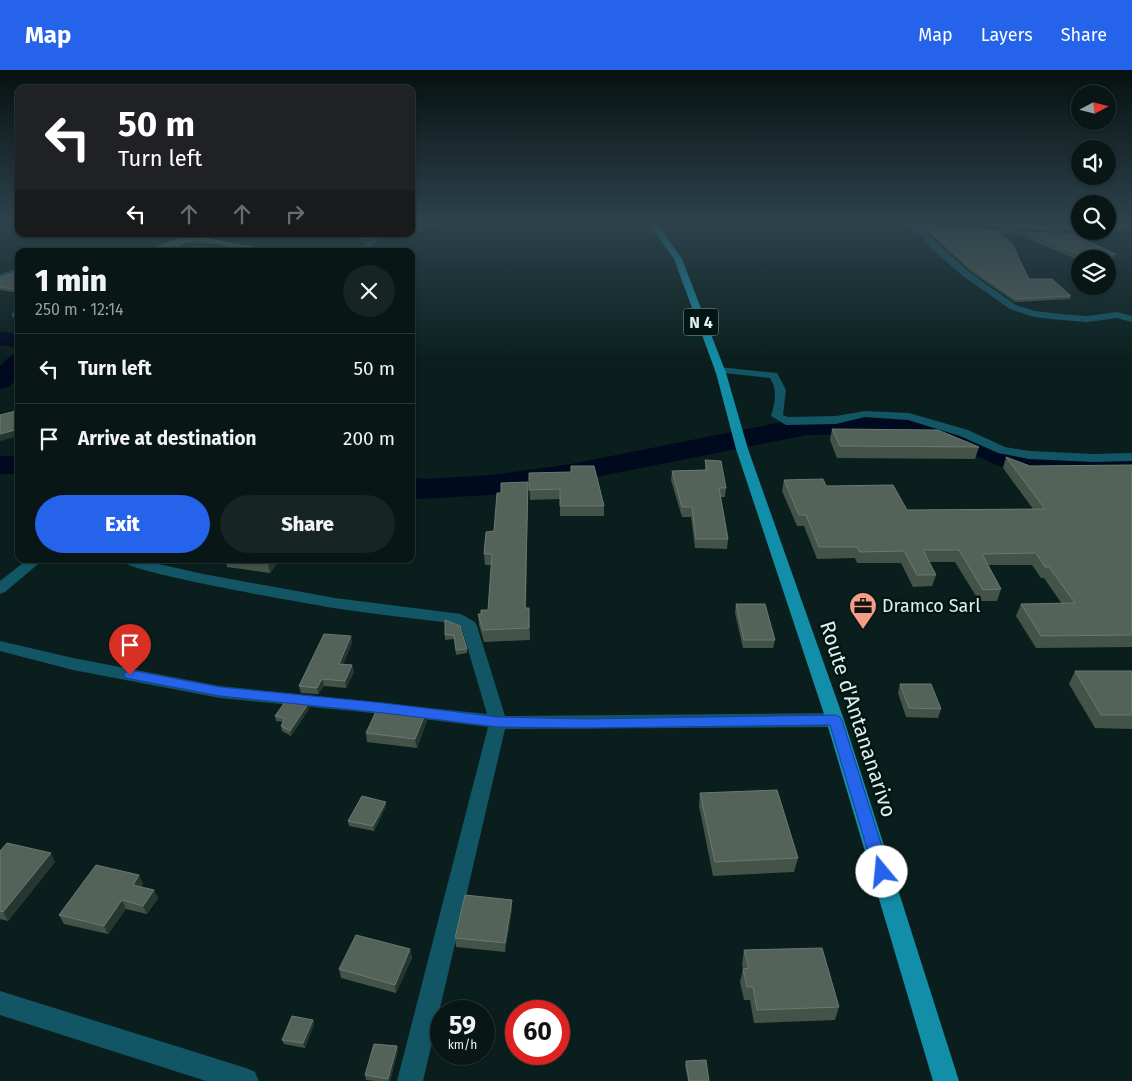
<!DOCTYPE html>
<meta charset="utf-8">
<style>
body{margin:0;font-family:"Fira Sans",sans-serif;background:#162423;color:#f1f3f6;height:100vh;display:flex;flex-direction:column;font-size:19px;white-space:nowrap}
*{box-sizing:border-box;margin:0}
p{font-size:16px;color:#989fa1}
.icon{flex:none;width:28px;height:28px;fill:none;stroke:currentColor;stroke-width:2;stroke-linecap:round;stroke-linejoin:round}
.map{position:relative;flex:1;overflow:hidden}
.sheet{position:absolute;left:15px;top:178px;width:400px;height:315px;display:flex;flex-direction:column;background:#081716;border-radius:10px;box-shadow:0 1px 4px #0004,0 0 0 1px #293635}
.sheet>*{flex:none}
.banner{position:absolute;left:15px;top:15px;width:400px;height:152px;border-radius:10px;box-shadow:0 1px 4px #0004,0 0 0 1px #293635;background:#202124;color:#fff;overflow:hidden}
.needle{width:32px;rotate:83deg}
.buttons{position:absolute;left:1071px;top:15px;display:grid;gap:10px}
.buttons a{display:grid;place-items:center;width:45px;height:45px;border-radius:50%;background:#081716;box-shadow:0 1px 4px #0004,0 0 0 1px #293635;font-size:25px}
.speed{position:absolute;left:430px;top:930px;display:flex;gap:10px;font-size:25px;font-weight:700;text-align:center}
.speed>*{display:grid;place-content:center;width:65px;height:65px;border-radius:50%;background:#081716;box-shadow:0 1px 4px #0004,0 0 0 1px #293635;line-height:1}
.speed small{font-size:12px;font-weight:400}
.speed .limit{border:8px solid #d22;background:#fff;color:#111}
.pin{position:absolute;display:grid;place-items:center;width:42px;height:42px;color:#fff;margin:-51px -21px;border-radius:50% 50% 50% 0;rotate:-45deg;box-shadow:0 0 5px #0007}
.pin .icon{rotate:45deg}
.me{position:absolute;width:55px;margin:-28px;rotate:343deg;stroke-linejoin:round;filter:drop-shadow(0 0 4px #0008)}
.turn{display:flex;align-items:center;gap:18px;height:105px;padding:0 20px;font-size:22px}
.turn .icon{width:65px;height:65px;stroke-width:2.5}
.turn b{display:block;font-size:35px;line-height:42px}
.lanes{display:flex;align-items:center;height:48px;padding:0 20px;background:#0003;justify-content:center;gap:25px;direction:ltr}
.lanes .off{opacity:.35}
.round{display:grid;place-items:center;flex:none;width:52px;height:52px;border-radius:26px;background:#162423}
.headline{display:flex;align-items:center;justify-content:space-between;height:85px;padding:0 20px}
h1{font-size:30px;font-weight:800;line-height:38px}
.action{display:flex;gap:10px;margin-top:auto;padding:10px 20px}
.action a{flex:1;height:58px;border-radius:30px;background:#2563eb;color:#fff;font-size:20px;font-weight:800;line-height:58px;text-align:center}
.action a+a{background:#162423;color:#f1f3f6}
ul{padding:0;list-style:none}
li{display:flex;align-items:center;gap:15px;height:70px;padding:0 20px;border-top:1px solid #293635}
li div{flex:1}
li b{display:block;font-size:19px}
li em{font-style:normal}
header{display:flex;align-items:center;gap:30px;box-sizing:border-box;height:70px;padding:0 25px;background:#2563eb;color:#fff}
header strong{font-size:24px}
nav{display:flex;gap:28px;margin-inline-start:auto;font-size:18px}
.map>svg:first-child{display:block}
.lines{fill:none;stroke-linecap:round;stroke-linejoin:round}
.river{fill:#000a1f;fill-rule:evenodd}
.minor{fill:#125665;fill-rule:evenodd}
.major{fill:#128ea8;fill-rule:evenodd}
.wall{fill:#435348;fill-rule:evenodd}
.shaded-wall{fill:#253730}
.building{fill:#54635a;stroke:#6a7971;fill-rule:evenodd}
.route{fill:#2563eb;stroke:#184099}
.labels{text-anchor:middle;stroke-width:5;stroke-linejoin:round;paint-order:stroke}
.shield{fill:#021614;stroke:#9eadab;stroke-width:1}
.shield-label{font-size:16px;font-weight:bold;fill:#e1eeec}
.poi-label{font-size:18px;fill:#e1eeec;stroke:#021614;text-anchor:start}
.near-street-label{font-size:21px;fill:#e1eeec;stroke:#021614}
</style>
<header>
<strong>Map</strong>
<nav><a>Map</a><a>Layers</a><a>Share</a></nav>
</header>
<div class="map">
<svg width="1132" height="1011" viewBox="0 0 1132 1011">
<rect width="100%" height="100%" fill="#0a1f1d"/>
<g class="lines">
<path class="river" d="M0 261 19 264V278L0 275Z
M19 283V306L9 317 0 319V296L10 286Z
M904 346 971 363 1016 382 1082 390 1132 389V407L1082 408 1010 399 999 396 951 375 904 364 807 365 571 412 492 425 418 429 411 427V407L422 409 492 405 571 394 807 347Z
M0 386H19V404H0Z"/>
<path class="minor" d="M431 150H439L441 159 411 160V156L433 155Z
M905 150 1052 164 1088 161 1080 167 1052 168 919 156 969 202 1016 235 1035 241 1061 244 1087 246 1117 242 1132 246V252L1117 248 1087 252 1061 250 1034 247 1010 239 963 206 932 179 920 164 905 154Z
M1108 150H1119L1108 154Z
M376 164H384L366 181H358Z
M199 175 220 177 230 181H179L186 177Z
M19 198V204L0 210V204Z
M19 240V247H12V243Z
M719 297 777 303 786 320 783 345 788 347 836 346 865 341 909 343 968 360 1005 377 1029 381 1094 384 1132 383V391L1094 392 1029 389 998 383 960 366 908 350 865 347 836 354 786 355 771 346C775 333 778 320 770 308L715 302 714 300Z
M28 489H44L5 522 0 524V511Z
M118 489H137L203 504 335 528 461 544 475 552 477 556 505 646 835 643 841 645 844 650 841 655 835 657 505 659 423 1011H397L488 657 383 644 220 628 73 600 0 581V571L73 588 220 616 487 644 462 559 451 553C412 548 373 544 334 538 307 533 126 503 118 489Z
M0 921 246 998 255 1002 259 1011H206L0 945Z"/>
<path class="major" d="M646 150H654L682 189 726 303 748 379 844 650 959 1011H933L826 650 736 379 716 303 674 189Z"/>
</g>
<path class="wall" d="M921 150H1080V160L1052 162 1000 157 987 151 988 153 987 156Z
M925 156 1029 209 1071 226 1070 229 1015 232 970 201 924 158Z
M1026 162 1115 189 1108 190V189H1080V191L1024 167Z
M333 164H374L367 170Z
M190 166 275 181H149ZM199 173 221 175 227 179H178L185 175Z
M19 203V223L0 220V207Z
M832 359 979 377 975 389 837 388 830 370Z
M1006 387 1030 396 1132 395V577L1036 578 1016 546 1021 534H1062L1044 508H1041L1032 495H988L1001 519 997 531H979L955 492H929L936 505 932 516 913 517 901 493H857L855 488 817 489 804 456H797L782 421 784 410 826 416 907 440 1033 439 1003 398Z
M705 390 726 418 725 427H720L728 469 727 479 695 478 691 447H682L671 410 672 401 705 400Z
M529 403 604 436V446H560V429L530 430Z
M528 412 526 538H529L530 570 484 572 479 555 478 544H481L488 540 492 495H485L484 484 494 461 501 423Z
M204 489H280L270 503 227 497 226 491Z
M736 534 775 570 773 578H743L735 543Z
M445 550 467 579V583L456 585 454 569 445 570Z
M351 566 352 573 343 594 352 595 354 602 346 618 324 616 318 624 301 623 299 616Z
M1075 601H1132V659L1095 658 1069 614Z
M900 614 941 639 938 648 906 647 898 623Z
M309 639 291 666 282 661 281 656 283 652 276 651 275 646Z
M427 651 417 678 367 672 366 663Z
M700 723 798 788 794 802 713 806 699 736Z
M386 736 374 761 349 756 348 751Z
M0 781 55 792 8 851 0 849Z
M139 805 143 814 141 817 154 820 158 828 147 844 126 839 108 864 64 854 59 845Z
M512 830V839L505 882 456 877 455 868Z
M410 879 412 888 396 923 341 908 339 899Z
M744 880 839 937 835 950 754 953 750 930H744L740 912 743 899 742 894Z
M313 950 314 954 305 978 284 974 282 970Z
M397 976 398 980 390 1011H376L366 1010 365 1005Z
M686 991 709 1011H688L685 995Z"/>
<path class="shaded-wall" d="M1132 156V160L1082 168 1083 165 1103 161H1108V160Z
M369 164H374L367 170 366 166Z
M199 170V173L185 175 177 179V176L184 172Z
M1116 184 1115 189 1108 190V189H1086V188Z
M19 359V366L0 371V364Z
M528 412V423L525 550V538Z
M272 489H280L270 503 268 494Z
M351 566 352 573 341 600 339 594Z
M352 595 354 602 346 618 345 611Z
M322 609 324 616 318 624 317 618Z
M308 634 309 639 291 666 290 661Z
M426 642 427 651 417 678 415 669Z
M386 732V736L374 761 373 756Z
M51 783 55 792 8 851 3 842Z
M139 805 143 814 137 823 133 815Z
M154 820 158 828 147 844 143 836Z
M122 830 126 839 108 864 104 856Z
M512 830V839L505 882V873Z
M410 879 412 888 396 923 395 915Z
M313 950 314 954 305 978 303 973Z
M397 976 398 980 390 1011H389L388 1009Z"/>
<path class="building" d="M957 150H985L988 153Z
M991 150H1080V157L1053 159 1001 154Z
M1108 150V152L1116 150H1124L1132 153V156L1108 160Z
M925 156 998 162 1012 174 1029 209H1052L1071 226 1016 229 971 198Z
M1087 161H1103L1083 165Z
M1026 162 1072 164 1116 184 1086 188Z
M354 164H369L366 166Z
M190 166 275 181H149L171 171ZM199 170 220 172 231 178 177 179V176L184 172Z
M17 202 19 203V220L0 217V207Z
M16 341 19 343V359L0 364V345Z
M832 359 938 360 979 377 840 376Z
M1006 387 1030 396 1132 395V565L1041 566 1021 534 1075 533 1049 497H1045L1036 483 982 484 1001 519 983 520 959 480H923L936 505H917L904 481 860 482 857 477H819L806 445H799L784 410 823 409 826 416 893 415 907 440 1045 439Z
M705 390 721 391 726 418H719L728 469H696L692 437H682L672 401 707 400Z
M571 396H594L604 436H560V419L529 420V403L571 402Z
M528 412 525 538H529V558L483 560 478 544H481V540H488L492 484H484L486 462 494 461 497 423H501V413Z
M225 489H272L268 494Z
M736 534H765L775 570H744Z
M445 550 460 556 467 579 456 580 454 565H445Z
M324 564 351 566 339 594 352 595 345 611 322 609 317 618 299 616Z
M1075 601H1132V645H1101Z
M900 614H931L941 639 909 638Z
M285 632 308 634 290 661 281 656 285 648 275 646Z
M378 637 426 642 415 669 366 663Z
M777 720 798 788 715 792 700 723Z
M362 726 386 732 373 756 348 751Z
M7 773 51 783 3 842 0 841V781Z
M96 795 139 805 133 815 154 820 143 836 122 830 104 856 59 845Z
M465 825 512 830 505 873 455 868Z
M356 865 410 879 395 915 339 899Z
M822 878 839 937 757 940 753 917H747L743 899 749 898 744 880Z
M292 946 313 950 303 973 282 970Z
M374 974 397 976 388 1009 365 1005Z
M706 990 709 1011H689L686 991Z"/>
<linearGradient id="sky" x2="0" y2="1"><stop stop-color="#061110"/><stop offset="0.52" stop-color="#2d424c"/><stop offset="1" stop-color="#2d424c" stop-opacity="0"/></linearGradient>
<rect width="1132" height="291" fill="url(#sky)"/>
<path class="route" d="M130 600 220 617 384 633 498 647 584 649 835 645 840 647 842 650 890 802 887 807 882 809 876 807 874 802 830 655 584 658 498 657 384 643 220 626 126 608 124 605 126 602Z"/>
<defs>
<symbol id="office-pin" viewBox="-11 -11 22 30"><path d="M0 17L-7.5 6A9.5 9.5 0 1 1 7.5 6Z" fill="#f49e88" stroke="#021614"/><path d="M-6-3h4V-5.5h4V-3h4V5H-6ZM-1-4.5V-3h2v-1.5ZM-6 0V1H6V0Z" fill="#111"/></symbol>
</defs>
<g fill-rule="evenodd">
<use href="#office-pin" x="847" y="520" width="32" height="43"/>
</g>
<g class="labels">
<rect class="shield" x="683.5" y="238.5" width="35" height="27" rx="4"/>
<g class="shield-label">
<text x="701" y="258">N 4</text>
</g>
<g class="poi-label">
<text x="882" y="542">Dramco Sarl</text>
</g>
<g class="near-street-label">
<text transform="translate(858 649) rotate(72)" y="7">Route d'Antananarivo</text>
</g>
</g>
</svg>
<div class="buttons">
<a><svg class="needle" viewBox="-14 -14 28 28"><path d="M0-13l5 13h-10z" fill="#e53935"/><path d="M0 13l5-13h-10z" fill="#989fa1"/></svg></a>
<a><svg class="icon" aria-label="sound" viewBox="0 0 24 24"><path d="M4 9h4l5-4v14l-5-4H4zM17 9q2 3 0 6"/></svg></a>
<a><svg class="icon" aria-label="search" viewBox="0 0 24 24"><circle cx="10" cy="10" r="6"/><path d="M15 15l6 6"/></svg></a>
<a><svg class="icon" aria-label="layers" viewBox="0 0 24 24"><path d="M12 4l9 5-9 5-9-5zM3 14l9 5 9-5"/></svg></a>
</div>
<div class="speed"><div>59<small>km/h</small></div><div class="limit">60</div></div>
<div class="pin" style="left:130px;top:605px;background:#d93025"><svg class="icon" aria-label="arrive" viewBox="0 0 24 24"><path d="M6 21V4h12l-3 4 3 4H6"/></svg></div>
<svg class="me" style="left:882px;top:802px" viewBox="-20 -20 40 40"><circle r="19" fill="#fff"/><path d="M0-13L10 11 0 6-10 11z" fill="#2563eb"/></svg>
<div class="banner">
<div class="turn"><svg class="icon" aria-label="left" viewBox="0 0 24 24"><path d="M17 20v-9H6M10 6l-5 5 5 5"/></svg><div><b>50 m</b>Turn left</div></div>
<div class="lanes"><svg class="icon" aria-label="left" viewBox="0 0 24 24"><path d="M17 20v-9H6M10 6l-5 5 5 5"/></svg><svg class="icon off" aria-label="ahead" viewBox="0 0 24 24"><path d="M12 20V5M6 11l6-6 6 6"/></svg><svg class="icon off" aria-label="ahead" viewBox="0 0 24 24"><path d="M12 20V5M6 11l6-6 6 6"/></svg><svg class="icon off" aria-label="right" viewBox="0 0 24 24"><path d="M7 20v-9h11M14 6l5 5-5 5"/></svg></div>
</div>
<section class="sheet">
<div class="headline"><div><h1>1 min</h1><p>250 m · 12:14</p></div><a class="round"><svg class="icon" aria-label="close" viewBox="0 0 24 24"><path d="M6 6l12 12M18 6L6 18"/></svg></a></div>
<ul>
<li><svg class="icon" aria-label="left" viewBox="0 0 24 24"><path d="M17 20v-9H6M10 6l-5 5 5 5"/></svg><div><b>Turn left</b></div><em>50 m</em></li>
<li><svg class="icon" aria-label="arrive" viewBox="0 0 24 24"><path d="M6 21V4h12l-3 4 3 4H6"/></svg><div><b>Arrive at destination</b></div><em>200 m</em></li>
</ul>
<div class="action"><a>Exit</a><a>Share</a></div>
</section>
</div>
